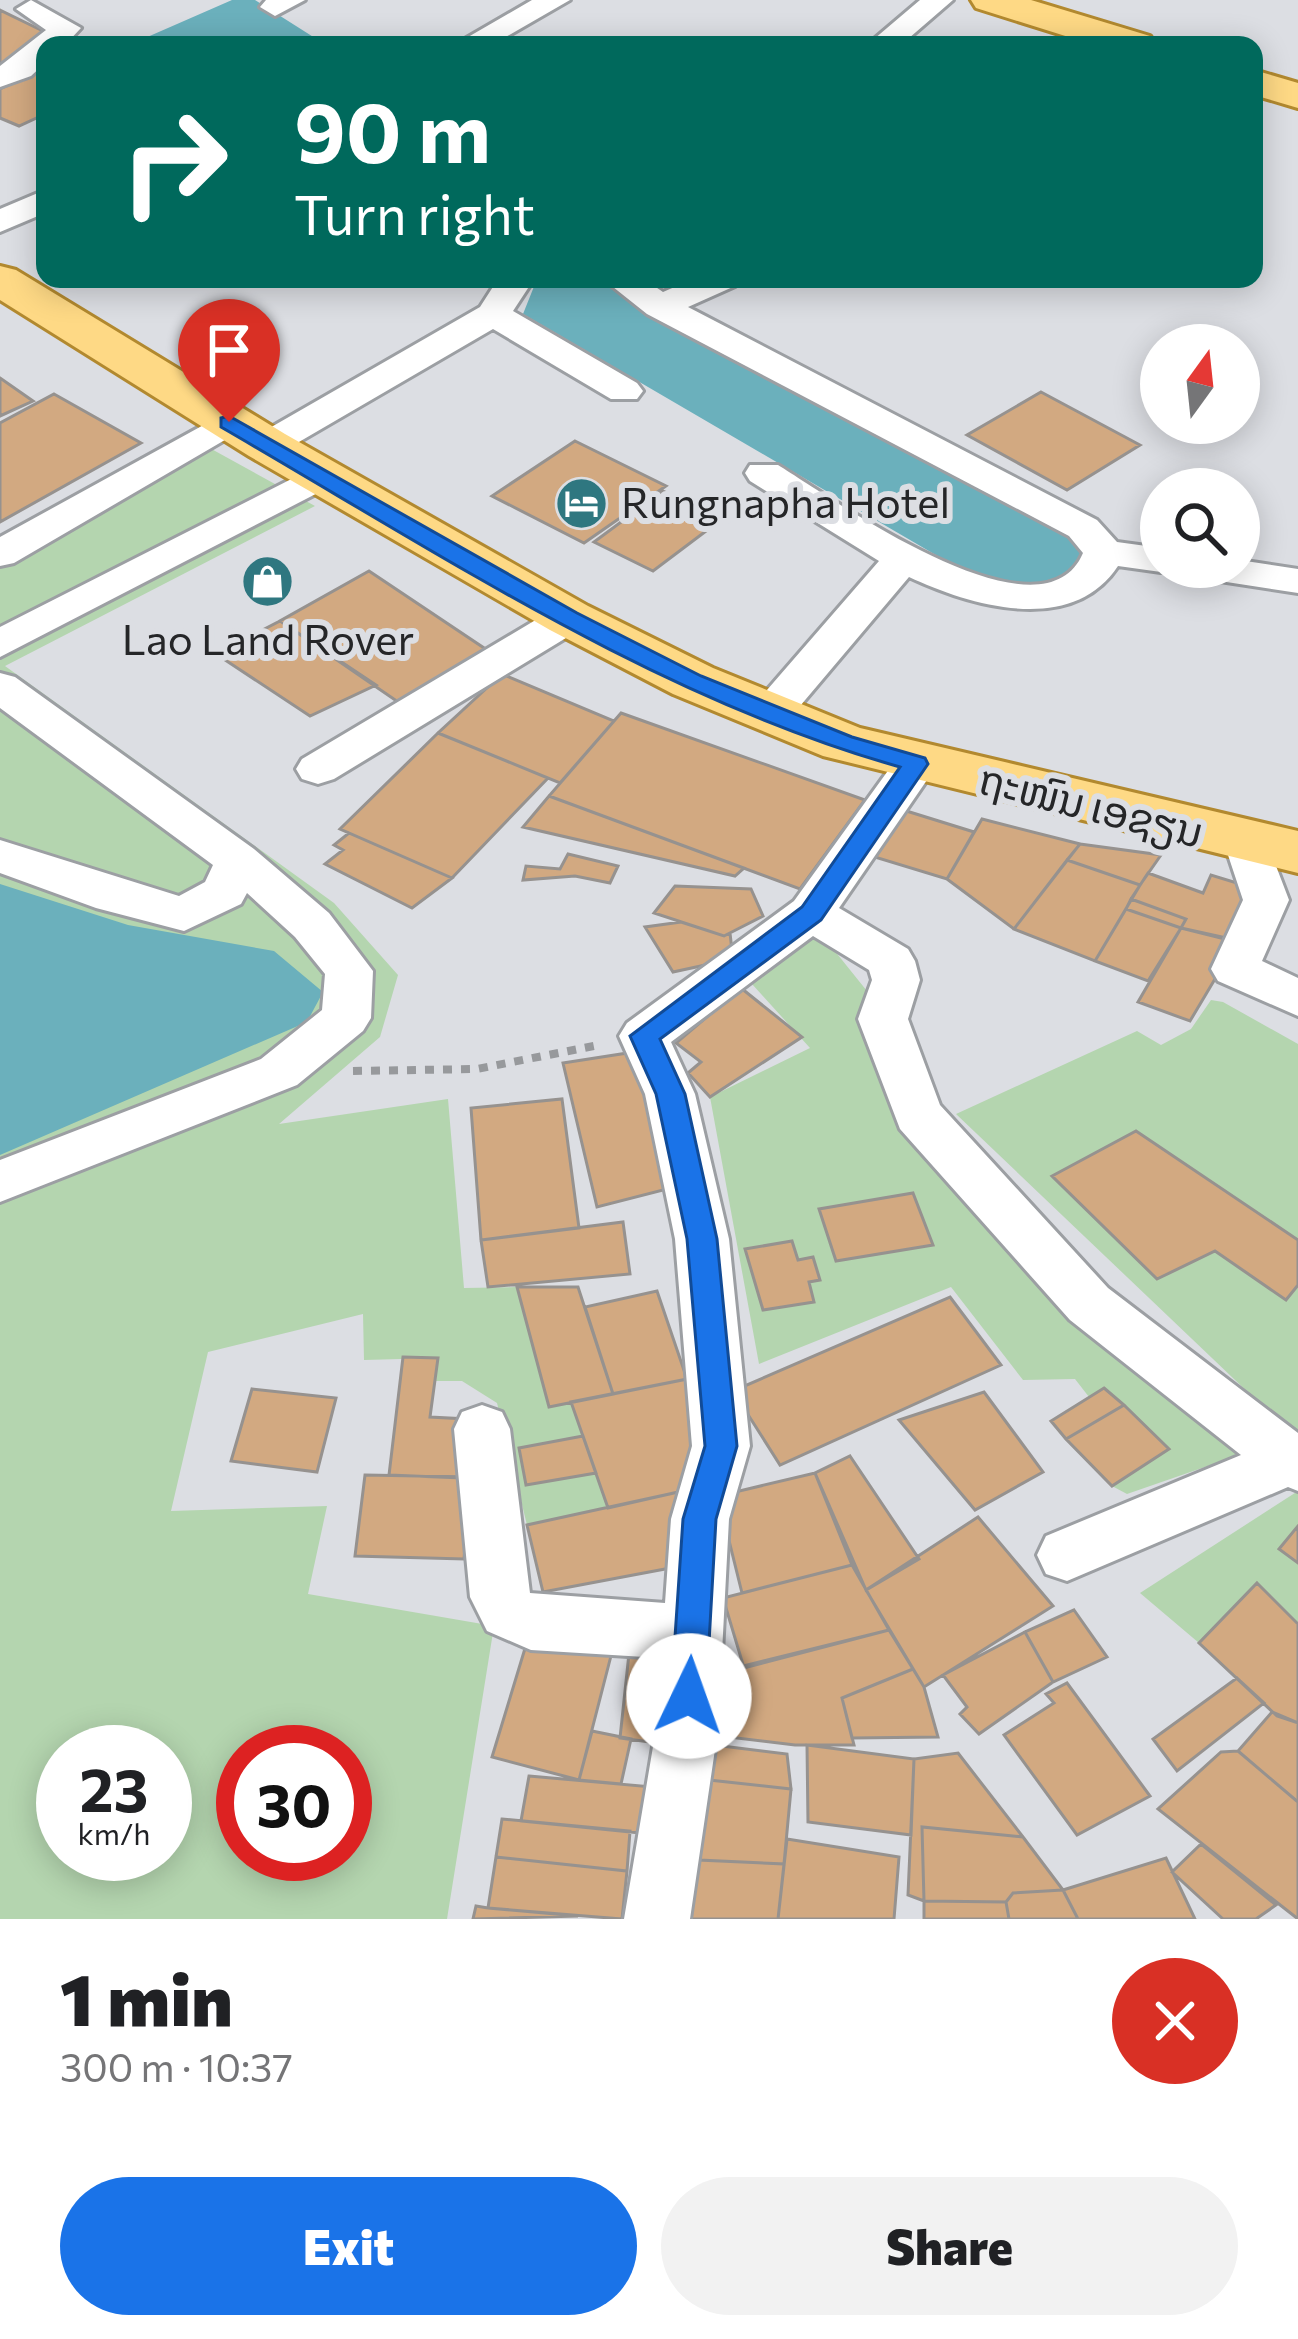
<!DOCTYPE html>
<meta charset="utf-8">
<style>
body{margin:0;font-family:Commissioner,"Noto Sans Lao",sans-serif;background:#f2f2f2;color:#202124;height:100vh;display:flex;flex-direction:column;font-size:45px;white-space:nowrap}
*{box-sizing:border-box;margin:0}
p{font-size:39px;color:#757577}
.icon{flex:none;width:66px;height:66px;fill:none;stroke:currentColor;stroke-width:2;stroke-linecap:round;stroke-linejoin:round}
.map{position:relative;height:1919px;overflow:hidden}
.details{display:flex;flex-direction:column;background:#fff;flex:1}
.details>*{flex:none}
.top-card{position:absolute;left:36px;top:36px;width:1227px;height:252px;border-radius:24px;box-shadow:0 6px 30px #0003;background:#00695c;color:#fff;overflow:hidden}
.needle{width:78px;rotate:15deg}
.controls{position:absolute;left:1140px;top:324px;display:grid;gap:24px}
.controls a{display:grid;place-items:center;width:120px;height:120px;border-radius:50%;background:#fff;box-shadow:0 6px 30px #0003;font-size:60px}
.speed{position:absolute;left:36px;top:1725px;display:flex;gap:24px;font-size:60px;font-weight:700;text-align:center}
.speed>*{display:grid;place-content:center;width:156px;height:156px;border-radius:50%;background:#fff;box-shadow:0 6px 30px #0003;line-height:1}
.speed small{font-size:30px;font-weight:400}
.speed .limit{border:18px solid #d22;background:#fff;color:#111}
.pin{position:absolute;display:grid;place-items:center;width:102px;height:102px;color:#fff;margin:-123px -51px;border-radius:50% 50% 50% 0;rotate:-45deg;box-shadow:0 0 12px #0007}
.pin .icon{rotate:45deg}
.me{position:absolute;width:132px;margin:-66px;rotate:3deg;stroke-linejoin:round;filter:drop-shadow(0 0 9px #0008)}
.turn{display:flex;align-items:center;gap:42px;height:252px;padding:0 60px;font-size:54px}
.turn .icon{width:156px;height:156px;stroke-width:2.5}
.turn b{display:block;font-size:84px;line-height:102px}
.round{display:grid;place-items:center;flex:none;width:126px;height:126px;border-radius:63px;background:#f2f2f2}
.head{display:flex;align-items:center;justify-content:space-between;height:204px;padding:0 60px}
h1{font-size:72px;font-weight:800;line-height:90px}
.primary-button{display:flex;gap:24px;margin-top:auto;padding:24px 60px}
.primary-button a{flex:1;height:138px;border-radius:72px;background:#1a73e8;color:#fff;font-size:48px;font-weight:800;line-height:138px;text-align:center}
.primary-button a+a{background:#f2f2f2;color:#202124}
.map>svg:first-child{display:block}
.green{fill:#b4d5af;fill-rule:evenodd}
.water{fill:#6bb0bc}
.building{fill:#d2a981;stroke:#96928f;stroke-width:3}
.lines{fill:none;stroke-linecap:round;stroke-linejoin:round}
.minor-casing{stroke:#9c9fa3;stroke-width:6}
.major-casing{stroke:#b2892f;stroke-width:6}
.path{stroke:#97999c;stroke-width:8;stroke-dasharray:9 9;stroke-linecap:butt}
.minor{fill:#fff;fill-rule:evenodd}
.major{fill:#fed985;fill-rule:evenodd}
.route{fill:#1a73e8;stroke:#114b97;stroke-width:3}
.labels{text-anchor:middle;stroke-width:12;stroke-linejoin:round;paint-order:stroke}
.poi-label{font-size:42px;fill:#252628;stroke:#dcdee3;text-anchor:start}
.street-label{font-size:42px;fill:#252628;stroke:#dcdee3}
</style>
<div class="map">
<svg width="1298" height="1919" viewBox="0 0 1298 1919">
<rect width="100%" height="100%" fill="#dcdee3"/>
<path class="green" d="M186 435 315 506 5 666 334 903 398 975 380 1037 279 1124 448 1099 464 1288 517 1287 548 1407 571 1402 608 1508 527 1525 497 1403 462 1381H436L438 1358 364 1360 363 1314 208 1352 171 1511 327 1506 308 1594 494 1626 447 1919H0V537ZM63 1752H165V1854H63ZM243 1752H345V1854H243Z
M813 934 830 945 871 996 902 1116 1254 1450 1127 1494 1112 1486 1168 1449 1104 1388 1089 1397 1075 1379 1023 1380 951 1287 759 1364 710 1097 810 1048 752 984Z
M1211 1000 1223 1002 1298 1044V1440L956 1114 1137 1031 1161 1045 1191 1029Z
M1298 1491V1624L1257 1583 1199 1643 1140 1593Z"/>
<path class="water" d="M232 0H255L326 45H129Z
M537 279H610L1089 546 1083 572C1029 594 997 588 946 561L523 314Z
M0 884 128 925 274 951 323 992 307 1022 0 1155Z"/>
<path class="building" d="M0 10 45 32 0 71Z
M45 68V114L19 126 0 118V89Z
M0 378 33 401 0 416Z
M1041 392 1140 445 1067 490 967 435Z
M54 394 141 443 0 522V423Z
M575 441 666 486 584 543 492 496Z
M663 491 722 519 653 571 594 542Z
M369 571 490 652 401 704 280 621Z
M280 621 376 685 310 716 216 654Z
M502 674 614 721 560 783 438 733Z
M621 713 865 800 800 889 549 796Z
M438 733 548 778 452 878 340 829Z
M549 796 744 868 735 876 523 827Z
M900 809 974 832 947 879 868 855Z
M982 819 1080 844 1014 929 947 879Z
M349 833 452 878 412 908 325 864 343 850 334 845Z
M1080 844 1161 855 1140 885 1067 860Z
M568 854 618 866 610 883 575 876 523 880 526 866 560 869Z
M1067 860 1140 885 1095 961 1014 929Z
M1148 873 1203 893 1211 875 1250 887 1231 939 1181 928 1186 919 1131 899Z
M675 886 751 889 763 916 724 936 654 913Z
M1131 899 1186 919 1181 928 1126 909Z
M1126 909 1181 928 1148 981 1095 961Z
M681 922 724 936 730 933 733 959 673 972 645 927Z
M1181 928 1237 942 1190 1021 1138 1002Z
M741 988 802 1037 710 1097 688 1073 701 1062 676 1043Z
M634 1052 675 1187 597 1207 563 1063Z
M562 1099 579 1228 481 1240 471 1108Z
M1136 1131 1298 1240V1285L1286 1300 1215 1251 1157 1279 1052 1176Z
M913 1193 933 1245 836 1261 819 1209Z
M623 1222 630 1274 488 1287 481 1240Z
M792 1241 798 1260 813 1257 820 1280 809 1282 814 1302 763 1310 745 1249Z
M517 1287H578L613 1394 549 1407Z
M657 1291 687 1379 613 1394 585 1307Z
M950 1297 1001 1365 780 1465 733 1391Z
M403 1357 438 1358 430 1417 467 1419 462 1478 389 1475Z
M687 1379 707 1474 678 1492 608 1508 571 1402Z
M1104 1388 1124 1405 1066 1439 1051 1421Z
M252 1389 336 1398 317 1472 231 1461Z
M984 1392 1043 1472 975 1510 899 1420Z
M1124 1405 1169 1449 1112 1486 1066 1439Z
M583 1436 596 1473 526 1485 519 1448Z
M850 1456 919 1559 866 1590 815 1473Z
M815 1473 852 1565 742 1593 718 1496Z
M365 1475 472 1477 464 1559 355 1556Z
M678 1492 686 1559 665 1569 543 1592 527 1525Z
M978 1517 1053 1606 924 1687 866 1590Z
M1298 1526V1563L1279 1549Z
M852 1565 889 1630 744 1668 723 1598Z
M1257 1583 1298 1624V1723L1277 1716 1199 1643Z
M1074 1610 1107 1657 1053 1682 1025 1632Z
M889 1630 913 1669 842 1698 854 1745H795L728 1737 715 1673Z
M530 1632 613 1648 579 1780 492 1757Z
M1025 1632 1053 1682 979 1734 960 1714 967 1707 943 1675Z
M630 1644 685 1653 672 1745 620 1738Z
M913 1669 924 1687 938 1737 852 1738 842 1698Z
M1237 1678 1264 1703 1177 1771 1153 1739Z
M1067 1683 1150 1796 1077 1835 1004 1735 1054 1703 1046 1694Z
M1272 1712 1298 1723V1802L1238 1751Z
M592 1731 631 1739 621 1784 579 1780Z
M706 1744 787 1754 791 1789 709 1780Z
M807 1745 914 1759 911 1835 808 1822Z
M1238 1751 1298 1802V1919L1158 1809 1221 1752Z
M958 1753 1023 1837 922 1827 924 1901 908 1895 914 1759Z
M529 1776 653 1787 651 1834 521 1821Z
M709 1780 791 1789 784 1864 699 1860Z
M502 1819 630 1831 627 1871 496 1857Z
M922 1827 1023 1837 1063 1890 1013 1893 1006 1902 924 1901Z
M787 1839 899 1857 894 1919H778Z
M1201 1844 1276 1905 1256 1919H1223L1172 1872Z
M496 1857 627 1871 622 1919 488 1908Z
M1166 1858 1195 1919H1078L1063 1890Z
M699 1860 784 1864 778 1919H690Z
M1063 1890 1078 1919H1009L1006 1902 1013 1893Z
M924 1901 1006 1902 1009 1919H924Z
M476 1906 488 1908 578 1916 473 1919Z"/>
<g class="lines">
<defs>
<path id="minor" d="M31 0 81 28 65 45H45V63L31 76 0 87V66L46 30 16 9Z
M305 0 275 16 260 7 266 0Z
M532 0H570L492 45 456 44Z
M920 0H953L901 45H867Z
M45 190V213L0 232V209Z
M498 279H534L513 311 637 383 643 391 637 399H611L493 329 280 453H254L248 445 254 437 480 307Z
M603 279H644L663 292 693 279H741L735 286 688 307 1097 520 1117 542 1161 548V567H1176L1161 572 1118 566C1072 636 971 606 909 577L784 725 769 729 754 725 747 715 754 705 879 561 750 481 745 473 750 465H778C829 496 1042 650 1083 553L1069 536 647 314Z
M229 411 242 414 248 422 242 430 14 563 0 566V537Z
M321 464 335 468 340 476 335 484 0 657V627Z
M1239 560 1298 569V593L1207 579 1193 576 1187 567H1239Z
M569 605 584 609 590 618 584 627 334 779 318 784 302 779 296 769 302 759 554 609Z
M0 673 15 677 254 849 329 913 373 971 371 1018 363 1031 297 1085 0 1202V1160L261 1059 322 1010 325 974 295 937 247 893 241 904 184 931 96 908 0 873V840L179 896 205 882 213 865 0 708Z
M916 749 932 754 938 764 839 908 908 949 915 961 920 980 908 1019 940 1105 1108 1288 1298 1433V1491L1288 1487 1067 1581 1046 1574 1037 1555 1046 1536 1241 1455 1070 1320 900 1129 858 1019 872 980 869 970 813 936 671 1042 695 1094 729 1239 750 1446 729 1519 718 1729 690 1919H624L656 1729 661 1658 531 1650 487 1631 470 1597 454 1429 462 1412 482 1405 502 1412 510 1429 530 1593 665 1603 671 1519 692 1446 675 1239 645 1094 619 1036 627 1023 794 901 900 754Z
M1247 827 1263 832 1289 900 1262 961 1298 978V1016L1218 981 1211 969 1243 900 1224 843 1231 832Z"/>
<path id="major" d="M971 0H1031L1150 36 1156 45H1094L976 8Z
M1254 70 1298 83V108L1254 95Z
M0 266 16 270 285 434 588 606 713 668 860 728 1298 831V873L823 756 673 694 550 630 249 456 0 300Z"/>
</defs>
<use href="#minor" class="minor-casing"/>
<use href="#major" class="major-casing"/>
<path class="path" d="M353 1071 477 1069 599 1045"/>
<use href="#minor" class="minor"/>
<use href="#major" class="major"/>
</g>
<path class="route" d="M229 416 577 613 701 676 852 737 925 758 928 764 821 920 660 1039 685 1094 717 1239 737 1446 716 1519 706 1696 701 1708 689 1713 676 1708 671 1696 683 1519 705 1446 687 1239 656 1094 630 1036 802 907 900 767C656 698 439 553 221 427V418Z"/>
<defs>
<symbol id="hotel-disc" viewBox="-11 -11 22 22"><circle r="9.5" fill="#2f7780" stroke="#dcdee3"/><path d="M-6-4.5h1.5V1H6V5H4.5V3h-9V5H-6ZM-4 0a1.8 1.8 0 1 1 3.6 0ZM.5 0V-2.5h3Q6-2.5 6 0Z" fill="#fff"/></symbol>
<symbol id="shop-disc" viewBox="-11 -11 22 22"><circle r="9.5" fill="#2f7780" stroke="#dcdee3"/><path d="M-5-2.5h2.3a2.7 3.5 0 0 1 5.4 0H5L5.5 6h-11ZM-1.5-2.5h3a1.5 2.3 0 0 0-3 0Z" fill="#fff"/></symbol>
</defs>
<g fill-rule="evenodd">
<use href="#hotel-disc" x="552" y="474" width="59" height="59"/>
<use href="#shop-disc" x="238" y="552" width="59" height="59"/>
</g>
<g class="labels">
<g class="poi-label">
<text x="621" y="518">Rungnapha Hotel</text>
<text x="268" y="655" text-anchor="middle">Lao Land Rover</text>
</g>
<g class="street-label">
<text transform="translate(1091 806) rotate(14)" y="15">ຖະໜົນ ເອຊຽນ</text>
</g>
</g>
</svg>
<div class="controls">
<a><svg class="needle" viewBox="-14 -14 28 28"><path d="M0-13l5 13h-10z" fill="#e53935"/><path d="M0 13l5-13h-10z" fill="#757577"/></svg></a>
<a><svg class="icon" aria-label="search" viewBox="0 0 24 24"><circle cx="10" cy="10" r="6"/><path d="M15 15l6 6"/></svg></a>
</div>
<div class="speed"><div>23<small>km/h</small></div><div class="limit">30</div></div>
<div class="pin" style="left:229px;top:422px;background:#d93025"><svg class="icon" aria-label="arrive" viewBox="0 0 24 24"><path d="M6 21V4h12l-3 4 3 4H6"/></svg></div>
<svg class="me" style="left:689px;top:1696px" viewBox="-20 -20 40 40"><circle r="19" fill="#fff"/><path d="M0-13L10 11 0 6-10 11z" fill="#1a73e8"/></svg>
<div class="top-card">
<div class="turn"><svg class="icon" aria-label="right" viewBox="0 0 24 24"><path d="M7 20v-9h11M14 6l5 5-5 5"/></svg><div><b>90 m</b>Turn right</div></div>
</div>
</div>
<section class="details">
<div class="head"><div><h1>1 min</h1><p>300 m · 10:37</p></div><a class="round" style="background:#d93025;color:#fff"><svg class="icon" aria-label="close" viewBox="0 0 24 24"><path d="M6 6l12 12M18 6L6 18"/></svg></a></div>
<div class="primary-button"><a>Exit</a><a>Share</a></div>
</section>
